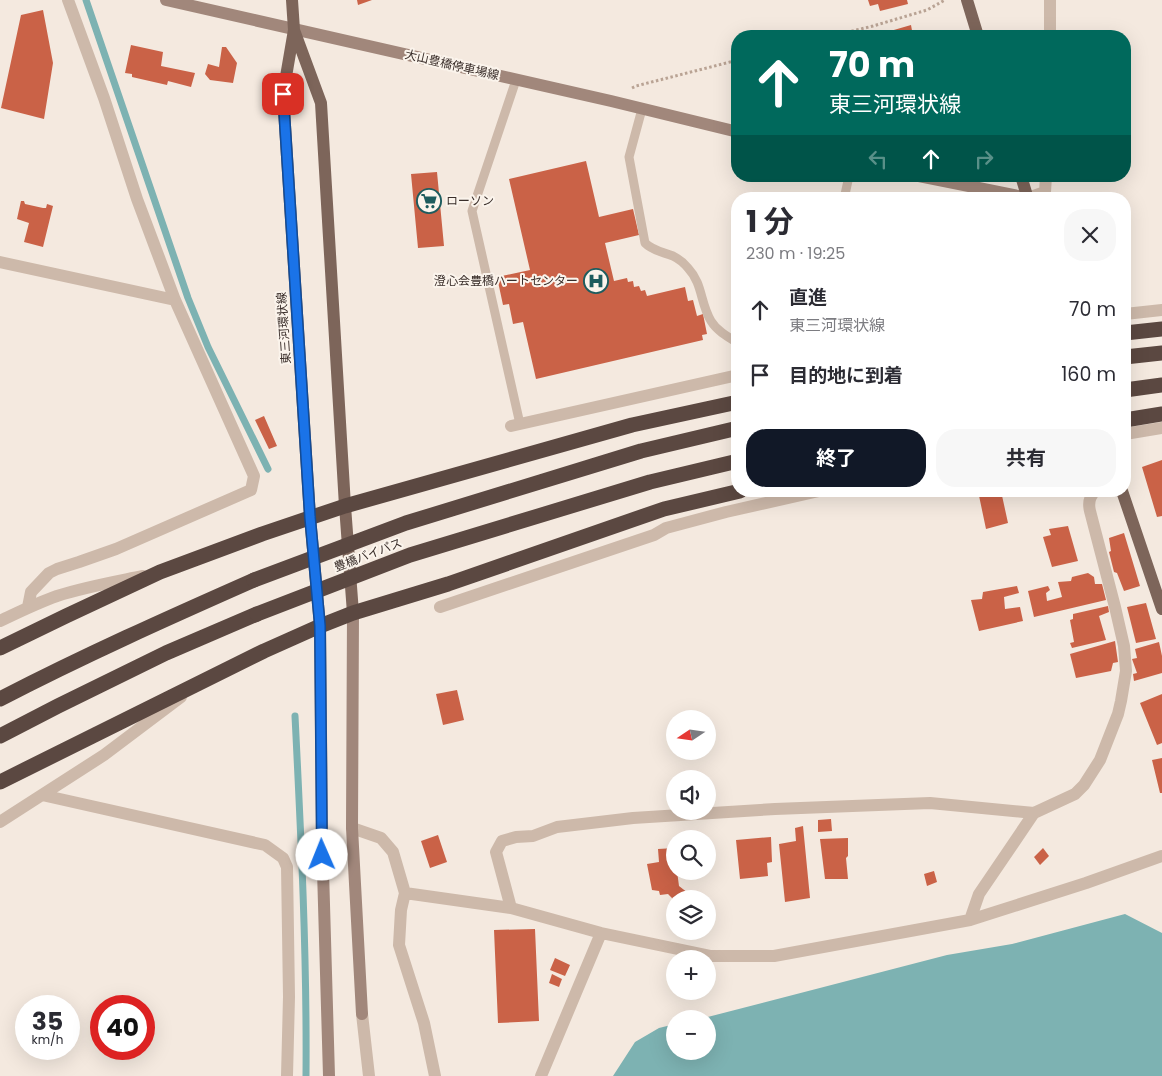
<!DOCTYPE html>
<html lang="ja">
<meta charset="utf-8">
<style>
body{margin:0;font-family:Poppins,"Noto Sans JP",sans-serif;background:#f7f7f7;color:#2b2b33;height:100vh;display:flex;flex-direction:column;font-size:19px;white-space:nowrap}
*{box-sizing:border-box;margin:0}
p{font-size:16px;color:#7c7c81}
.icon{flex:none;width:28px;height:28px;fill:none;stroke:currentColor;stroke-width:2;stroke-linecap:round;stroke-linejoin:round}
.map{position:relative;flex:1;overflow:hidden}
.drawer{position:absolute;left:731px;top:192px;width:400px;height:305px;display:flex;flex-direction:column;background:#fff;border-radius:20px;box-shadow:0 5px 20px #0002}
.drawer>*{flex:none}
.guide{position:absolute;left:731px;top:30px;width:400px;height:152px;border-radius:20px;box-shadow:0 5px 20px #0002;background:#00695c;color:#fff;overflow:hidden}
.needle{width:32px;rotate:257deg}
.fabs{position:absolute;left:666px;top:710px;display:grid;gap:10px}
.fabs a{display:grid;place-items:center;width:50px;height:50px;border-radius:50%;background:#fff;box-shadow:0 5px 20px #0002;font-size:25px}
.speed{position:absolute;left:15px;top:995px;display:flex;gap:10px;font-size:25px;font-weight:700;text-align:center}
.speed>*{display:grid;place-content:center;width:65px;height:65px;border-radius:50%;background:#fff;box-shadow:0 5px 20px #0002;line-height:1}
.speed small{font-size:12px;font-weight:400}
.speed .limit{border:8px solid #d22;background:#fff;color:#111}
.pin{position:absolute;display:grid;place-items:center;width:42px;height:42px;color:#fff;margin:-21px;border-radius:10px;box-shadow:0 2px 8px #0006}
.me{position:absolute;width:55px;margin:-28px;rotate:359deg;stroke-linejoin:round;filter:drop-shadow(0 0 4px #0008)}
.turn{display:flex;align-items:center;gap:18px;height:105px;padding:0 15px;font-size:22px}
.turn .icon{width:65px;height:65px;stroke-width:2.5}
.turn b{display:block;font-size:35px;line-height:42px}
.lanes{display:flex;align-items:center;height:48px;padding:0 15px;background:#0003;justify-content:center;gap:25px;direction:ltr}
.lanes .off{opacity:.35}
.round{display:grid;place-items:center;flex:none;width:52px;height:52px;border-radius:20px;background:#f7f7f7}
.overview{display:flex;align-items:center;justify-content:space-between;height:85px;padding:0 15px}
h1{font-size:30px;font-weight:700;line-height:38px}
.cta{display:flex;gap:10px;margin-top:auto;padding:10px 15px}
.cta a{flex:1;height:58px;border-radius:20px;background:#111827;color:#fff;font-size:20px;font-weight:700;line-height:58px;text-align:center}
.cta a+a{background:#f7f7f7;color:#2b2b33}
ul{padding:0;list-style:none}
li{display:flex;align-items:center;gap:15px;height:65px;padding:0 15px}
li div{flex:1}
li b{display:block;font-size:19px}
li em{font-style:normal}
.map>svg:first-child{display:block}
.water{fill:#7db2b2}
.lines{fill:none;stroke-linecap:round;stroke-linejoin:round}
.stream{stroke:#7db2b2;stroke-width:7}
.building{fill:#ca6247}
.path{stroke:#b9a394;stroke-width:3;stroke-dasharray:2.5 2.5;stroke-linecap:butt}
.lane{stroke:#cdb9aa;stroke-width:9}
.street{stroke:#cdb9aa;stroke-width:12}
.secondary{stroke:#a1877b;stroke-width:12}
.primary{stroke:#7d655a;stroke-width:12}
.highway{stroke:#5b4841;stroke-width:15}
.highway-bridge{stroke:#5b4841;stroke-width:15}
.route-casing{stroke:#114b97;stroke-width:12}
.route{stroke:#1a73e8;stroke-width:9}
.labels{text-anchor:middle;stroke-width:4;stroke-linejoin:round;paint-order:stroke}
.street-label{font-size:12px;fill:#3a2e2a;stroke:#fbf4ec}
.poi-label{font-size:12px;fill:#3a2e2a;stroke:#fbf4ec;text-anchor:start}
</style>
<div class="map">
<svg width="1162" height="1076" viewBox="0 0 1162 1076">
<rect width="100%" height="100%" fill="#f4e9df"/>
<path class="water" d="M1125 914 1162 933V1076H613L635 1042 659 1028 675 1024V1051H708V1019H700L947 955 1012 944Z"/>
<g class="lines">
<path class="stream" d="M86 0 188 298 208 347 268 469
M295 716C301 836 307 956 306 1076"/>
</g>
<path class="building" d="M357 0H372L358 5Z
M868 0H907L908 4 880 11 878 4 870 6Z
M43 10 53 63 44 119 1 108 21 15Z
M911 25 913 36H881L880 34Z
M131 45 163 52 161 66 195 73 191 87 168 81 167 85 132 77V74L125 73Z
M222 47H226L237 63 233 83 210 80 205 74 208 64 219 67Z
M586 161 599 217 633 209 639 235 605 243 614 281 627 278 628 282 633 281 634 287 639 286 641 291 645 290 647 296 685 287 688 301 693 300 697 316 703 314 707 334 702 335 703 340 536 379 523 322 513 324 509 304 503 305 497 277 530 270 509 179Z
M437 172 444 246 418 248 411 174Z
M21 201H24L25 204 43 208H46L47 204 53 206 43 247 24 242 29 223 17 219Z
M264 416 277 446 269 449 255 420Z
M1162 460V516L1157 517 1142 467Z
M978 491H1001L1008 523 986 529Z
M1068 526 1078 561 1052 567 1043 537 1051 535 1049 529Z
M1124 533 1140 586 1124 591 1117 573 1114 572 1109 552 1111 551 1109 538Z
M1088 573 1094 577 1095 584H1102L1106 600 1034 617 1028 591 1048 586 1050 590 1046 593 1047 601 1062 597 1058 582 1071 581 1072 577Z
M1017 586 1019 593 1004 597 1005 609 1020 607 1023 621 979 631 971 600 982 599 983 592Z
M1146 603 1156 639 1136 643 1127 607Z
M1108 606 1109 612 1099 616 1106 640 1072 648 1070 643 1074 642 1070 620 1073 619V614Z
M1115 641 1118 662 1113 663 1111 671 1076 678 1070 654Z
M1159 642 1162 656V673L1134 681 1133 674 1137 673 1132 659 1137 658 1135 649Z
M457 690 464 720 443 725 436 694Z
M1162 694V743L1157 745 1140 703Z
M1162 758V793H1160L1152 760Z
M831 819 832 831 818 832V820Z
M803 826 810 898 785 902 779 844 796 841 795 828Z
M438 835 447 862 430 868 421 841Z
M771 837 772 862 767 863 768 876 740 879 736 840Z
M848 838V856L846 858 848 879H825L820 839Z
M675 848V871H677L679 886 688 893 684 899H675V901L668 894 660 895 659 891 652 890 647 864 659 862 658 849Z
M1043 848 1049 856 1040 865 1034 857Z
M934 871 937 882 927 886 924 874Z
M535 929 539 1021 498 1023 494 930Z
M555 958 570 965 565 976 550 970Z
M552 974 562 979 559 987 549 983Z"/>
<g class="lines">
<path class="path" d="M832 36 873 26 927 10 945 0
M632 88 636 86 738 60"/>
<path class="lane" d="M516 80 472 211 520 424
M642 109 629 157 645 243C653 251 663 252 673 256 679 259 684 263 688 268 703 284 700 303 711 321 717 331 728 337 738 343
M844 199 849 176"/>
<path class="street" d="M1050 0V36
M1028 198 1045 192 1046 176
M0 262 175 300
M1125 314 1162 310
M511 426 738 375
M1125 434 1162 428
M28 607 31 592 49 573 57 569 79 562 116 549 251 490 254 476 175 300 137 199 104 98 68 0
M440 607 654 535 666 528 726 512 819 491
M0 621C19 612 37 603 57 596 85 587 114 582 143 576
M42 795 265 845 283 858 287 867 289 997 287 1076
M0 822 104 755 181 697
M352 828 381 838 393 852 405 893 401 910 399 945 424 1023 435 1076
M405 893 511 908 601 933 711 956H774L970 920 1086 883 1162 856
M511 908 496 852 502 841 516 837 533 836 557 827 633 818 775 809 930 803 1034 813
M970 920 979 894 1034 813 1075 794 1084 785 1100 760 1118 714 1121 701 1126 671 1124 646 1115 607 1090 511C1088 503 1089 497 1095 491
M362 1014 369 1076
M541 1076 601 933"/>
<path class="secondary" d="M166 0 611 101 738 132
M919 176 1028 198
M353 613 352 828 362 1014
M320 626 322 836 329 1076"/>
<path class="primary" d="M292 0 294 30 283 94 310 517 320 626
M967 0 978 36
M294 30 321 103 345 506 353 613
M1021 176 1028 199
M1122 491 1162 609"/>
<path class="highway" d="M1125 333 1162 329
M1125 357 1162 353
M1125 390 1162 385
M1125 420 1162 414
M0 648 66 616 160 572 262 534 345 506 632 425 738 402
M0 699C83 656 168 618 254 580
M0 736 58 706 166 653 257 614
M0 782 264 651 320 626 353 613 448 584 664 509 740 491"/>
<path class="highway-bridge" d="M254 580 406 523 641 451 738 428
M257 614 410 555 650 482 738 461"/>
</g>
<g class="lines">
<defs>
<path id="route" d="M283 94 310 517 320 626 322 855"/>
</defs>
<use href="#route" class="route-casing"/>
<use href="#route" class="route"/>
</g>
<defs>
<symbol id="supermarket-ring" viewBox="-11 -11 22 22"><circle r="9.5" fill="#fbf4ec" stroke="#1d5c5e" stroke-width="1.5"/><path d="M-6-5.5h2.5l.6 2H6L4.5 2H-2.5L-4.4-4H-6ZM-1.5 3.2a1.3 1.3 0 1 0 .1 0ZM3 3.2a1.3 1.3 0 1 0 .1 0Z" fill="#1d5c5e"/></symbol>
<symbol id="hospital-ring" viewBox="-11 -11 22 22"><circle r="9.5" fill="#fbf4ec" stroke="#1d5c5e" stroke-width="1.5"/><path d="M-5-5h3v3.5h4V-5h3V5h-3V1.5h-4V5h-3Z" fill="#1d5c5e"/></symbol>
</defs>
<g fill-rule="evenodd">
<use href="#supermarket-ring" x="415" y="187" width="28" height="28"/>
<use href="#hospital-ring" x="582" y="267" width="28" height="28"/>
</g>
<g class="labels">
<g class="street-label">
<text transform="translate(452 65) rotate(13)" y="4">大山豊橋停車場線</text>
<text transform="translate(284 328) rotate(-94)" y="4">東三河環状線</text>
<text transform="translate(368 555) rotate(-21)" y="4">豊橋バイパス</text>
</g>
<g class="poi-label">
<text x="446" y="205">ローソン</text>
<text x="578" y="285" text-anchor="end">澄心会豊橋ハートセンター</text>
</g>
</g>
</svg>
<div class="fabs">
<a><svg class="needle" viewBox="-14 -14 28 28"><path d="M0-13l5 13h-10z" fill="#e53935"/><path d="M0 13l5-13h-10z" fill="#7c7c81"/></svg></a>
<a><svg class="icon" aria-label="sound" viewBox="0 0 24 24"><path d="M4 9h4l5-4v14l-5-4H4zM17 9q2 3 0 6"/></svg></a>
<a><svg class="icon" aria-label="search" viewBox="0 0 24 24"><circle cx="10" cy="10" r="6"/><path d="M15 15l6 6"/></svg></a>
<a><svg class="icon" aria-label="layers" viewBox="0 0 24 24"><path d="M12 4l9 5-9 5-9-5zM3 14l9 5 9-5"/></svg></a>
<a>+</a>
<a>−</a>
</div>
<div class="speed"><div>35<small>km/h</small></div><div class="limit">40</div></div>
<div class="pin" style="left:283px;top:94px;background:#d93025"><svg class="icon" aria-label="arrive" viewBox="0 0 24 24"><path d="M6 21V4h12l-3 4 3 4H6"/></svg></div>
<svg class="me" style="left:322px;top:855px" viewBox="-20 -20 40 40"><circle r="19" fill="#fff"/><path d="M0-13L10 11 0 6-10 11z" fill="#1a73e8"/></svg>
<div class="guide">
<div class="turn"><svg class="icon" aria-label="ahead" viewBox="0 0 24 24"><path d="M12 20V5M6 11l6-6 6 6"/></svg><div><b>70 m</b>東三河環状線</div></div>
<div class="lanes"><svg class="icon off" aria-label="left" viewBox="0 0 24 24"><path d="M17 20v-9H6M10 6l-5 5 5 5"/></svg><svg class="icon" aria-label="ahead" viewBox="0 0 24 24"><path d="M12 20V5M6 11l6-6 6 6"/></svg><svg class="icon off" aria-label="right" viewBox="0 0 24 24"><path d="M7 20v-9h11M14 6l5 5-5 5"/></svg></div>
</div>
<section class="drawer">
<div class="overview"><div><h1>1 分</h1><p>230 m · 19:25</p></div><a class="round"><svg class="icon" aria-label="close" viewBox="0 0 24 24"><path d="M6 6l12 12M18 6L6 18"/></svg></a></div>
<ul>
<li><svg class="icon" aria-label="ahead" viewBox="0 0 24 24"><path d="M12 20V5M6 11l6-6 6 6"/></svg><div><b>直進</b><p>東三河環状線</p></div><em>70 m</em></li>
<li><svg class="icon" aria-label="arrive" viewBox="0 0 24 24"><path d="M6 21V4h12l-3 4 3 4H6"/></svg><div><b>目的地に到着</b></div><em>160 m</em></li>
</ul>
<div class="cta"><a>終了</a><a>共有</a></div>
</section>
</div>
